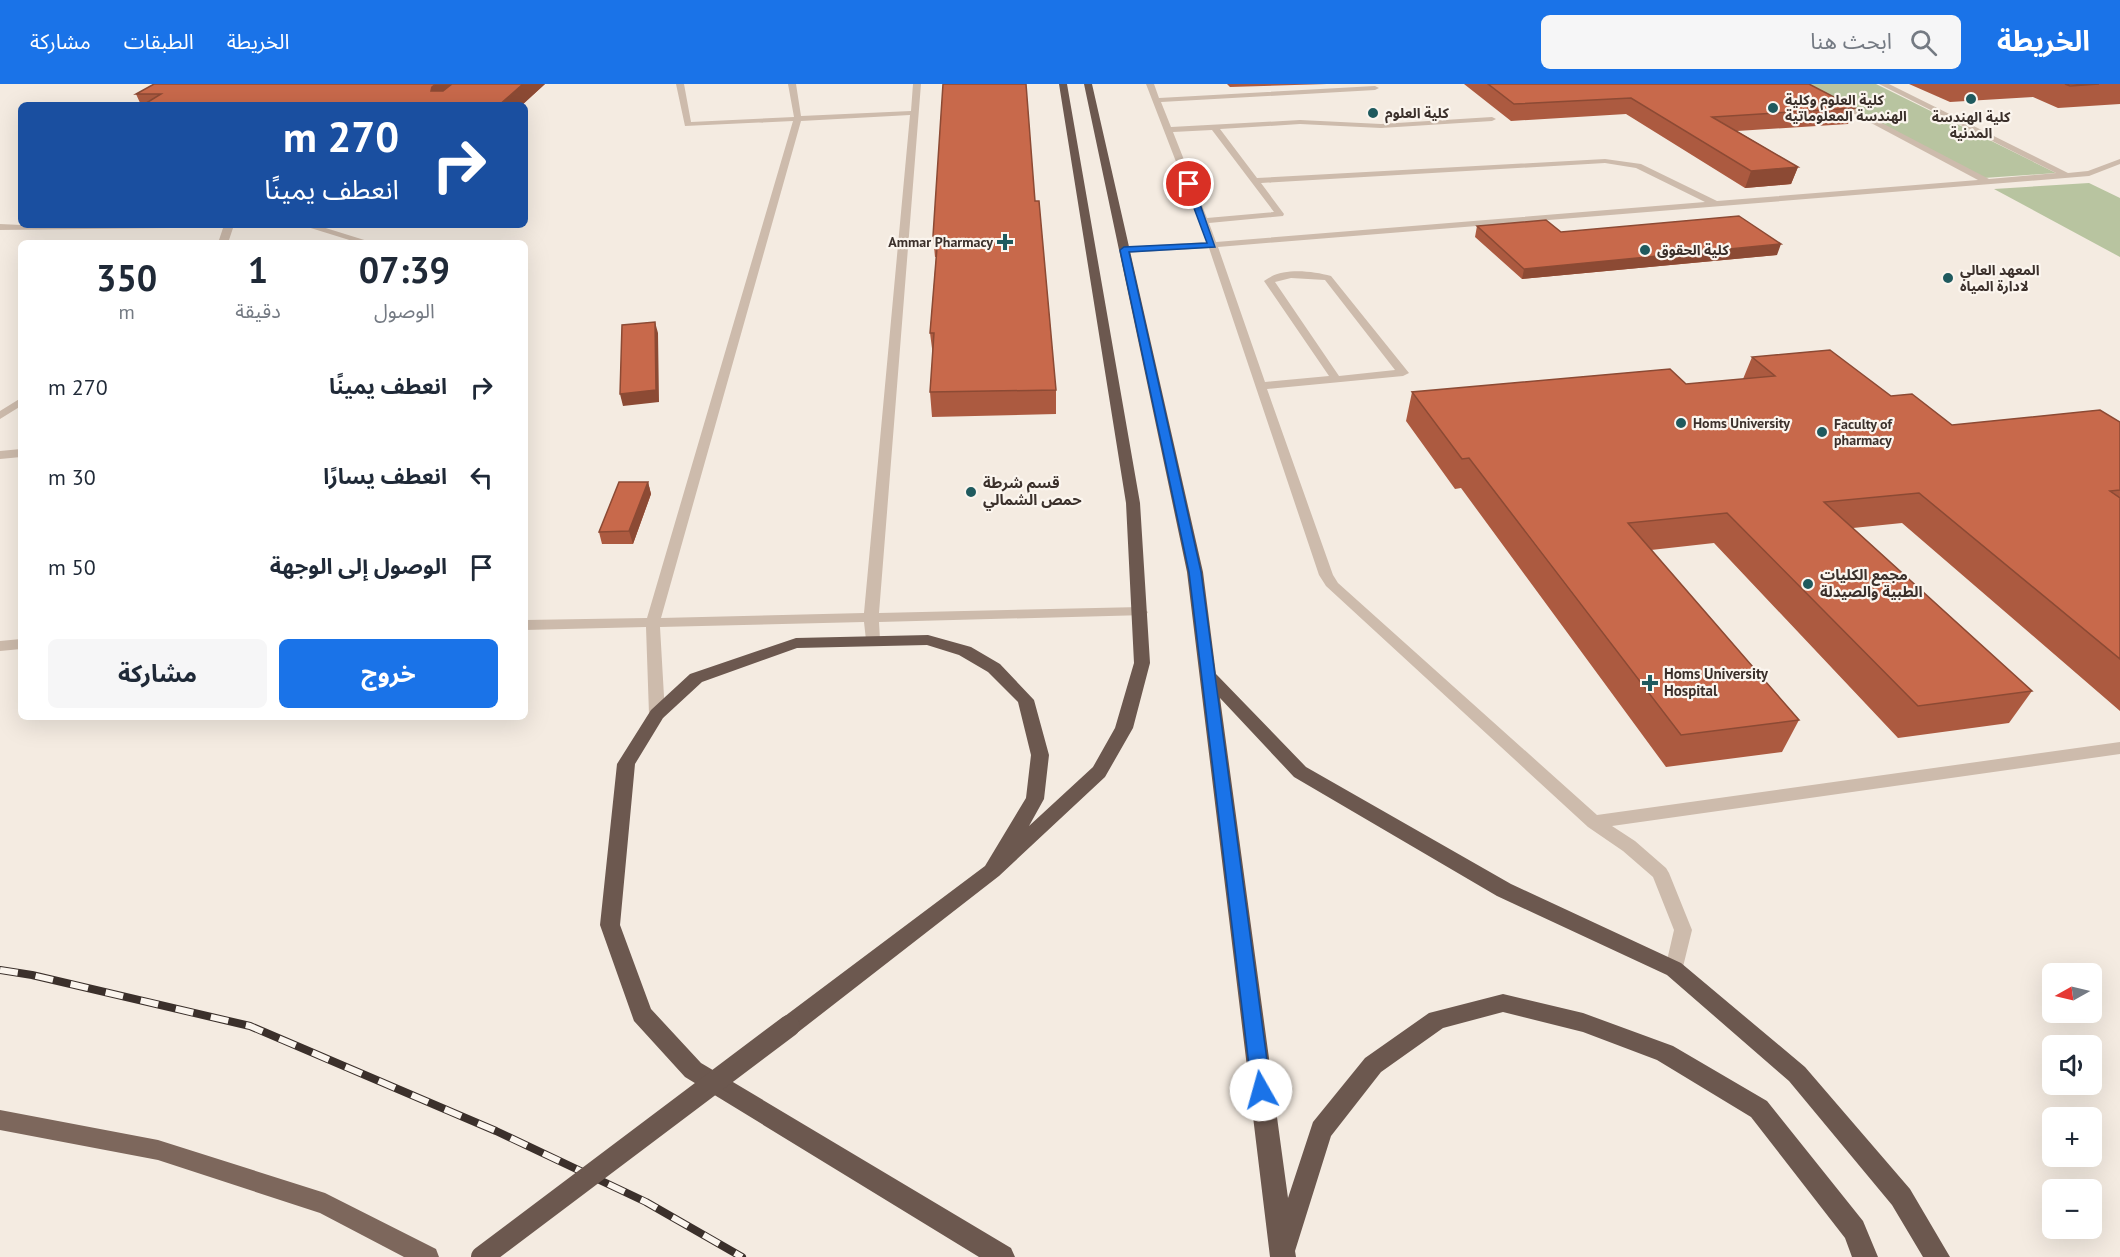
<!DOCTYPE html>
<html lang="ar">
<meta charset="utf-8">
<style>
body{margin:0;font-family:"PT Sans","Noto Sans Arabic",sans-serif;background:#f6f6f7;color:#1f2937;direction:rtl;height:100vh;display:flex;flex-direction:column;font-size:22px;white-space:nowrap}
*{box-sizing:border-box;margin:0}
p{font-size:20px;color:#747a83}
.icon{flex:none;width:33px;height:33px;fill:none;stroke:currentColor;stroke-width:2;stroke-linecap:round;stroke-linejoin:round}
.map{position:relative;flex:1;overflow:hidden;direction:ltr}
.panel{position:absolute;left:18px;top:156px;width:510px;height:480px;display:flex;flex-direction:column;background:#fff;border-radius:9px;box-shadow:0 6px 24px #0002;direction:rtl}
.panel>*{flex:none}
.top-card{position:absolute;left:18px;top:18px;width:510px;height:126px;border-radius:9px;box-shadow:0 6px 24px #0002;direction:rtl;background:#1a4fa0;color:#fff;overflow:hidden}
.needle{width:39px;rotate:262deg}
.controls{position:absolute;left:2042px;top:879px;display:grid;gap:12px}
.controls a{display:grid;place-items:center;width:60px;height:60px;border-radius:9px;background:#fff;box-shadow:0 6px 24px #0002;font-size:30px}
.pin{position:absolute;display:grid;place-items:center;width:51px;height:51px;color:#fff;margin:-26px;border:3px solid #fff;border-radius:50%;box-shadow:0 2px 6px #0007}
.me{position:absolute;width:66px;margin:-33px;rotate:353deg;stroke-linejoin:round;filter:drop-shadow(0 0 4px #0008)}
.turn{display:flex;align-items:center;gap:21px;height:126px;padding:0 30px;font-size:27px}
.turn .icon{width:78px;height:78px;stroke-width:2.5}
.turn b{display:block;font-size:42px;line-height:51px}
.eta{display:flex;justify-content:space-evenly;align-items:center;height:102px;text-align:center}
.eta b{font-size:36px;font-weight:700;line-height:42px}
.cta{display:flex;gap:12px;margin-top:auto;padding:12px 30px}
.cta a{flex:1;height:69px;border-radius:9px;background:#1a73e8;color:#fff;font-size:24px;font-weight:700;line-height:69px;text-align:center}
.cta a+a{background:#f6f6f7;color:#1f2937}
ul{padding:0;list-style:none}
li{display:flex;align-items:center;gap:18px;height:90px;padding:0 30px}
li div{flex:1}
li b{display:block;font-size:22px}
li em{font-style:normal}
header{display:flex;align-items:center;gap:36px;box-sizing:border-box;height:84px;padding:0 30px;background:#1a73e8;color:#fff}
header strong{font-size:28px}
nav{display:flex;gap:33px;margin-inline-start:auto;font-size:21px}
.search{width:420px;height:54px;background:#f6f6f7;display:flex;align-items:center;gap:15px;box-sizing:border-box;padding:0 21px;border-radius:9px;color:#747a83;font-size:22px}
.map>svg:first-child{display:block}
.green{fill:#b8c4a0}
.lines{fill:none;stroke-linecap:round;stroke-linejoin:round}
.service{fill:#cdbbac;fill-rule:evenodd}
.minor{fill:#cdbbac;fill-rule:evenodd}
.primary{fill:#7d675c;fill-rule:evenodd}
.trunk{fill:#6c584f;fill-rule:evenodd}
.rail-casing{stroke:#3b302b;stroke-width:8}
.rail{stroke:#fbf5ee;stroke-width:6;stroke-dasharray:18;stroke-linecap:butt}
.trunk-bridge{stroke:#6c584f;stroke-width:22}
.wall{fill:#ac5a40}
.shaded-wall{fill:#8c4a34}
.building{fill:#c8694b;stroke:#8c4a34;stroke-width:1.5}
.route{fill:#1a73e8;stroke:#114b97;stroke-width:1.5}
.poi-dot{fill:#1f5a5e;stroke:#fbf5ee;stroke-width:2}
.labels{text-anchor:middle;stroke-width:4.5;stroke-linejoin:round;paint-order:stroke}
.far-poi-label{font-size:14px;font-weight:bold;fill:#3b302b;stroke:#fbf5ee;text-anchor:start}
.poi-label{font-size:15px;font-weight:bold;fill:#3b302b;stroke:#fbf5ee;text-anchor:start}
</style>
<header>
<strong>الخريطة</strong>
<div class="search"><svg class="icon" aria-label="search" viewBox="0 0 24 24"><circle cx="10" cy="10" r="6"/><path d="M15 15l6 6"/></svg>ابحث هنا</div>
<nav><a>الخريطة</a><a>الطبقات</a><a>مشاركة</a></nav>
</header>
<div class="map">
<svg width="2120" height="1173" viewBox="0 0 2120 1173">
<rect width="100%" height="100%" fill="#f4ebe1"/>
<path class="green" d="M1807 0H1876L2056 89 1984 94Z
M2089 99 2120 114V173L1994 105Z"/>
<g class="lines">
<path class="service" d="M1146 0H1154L1159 14 1375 2 1379 4 1375 6 1161 18 1171 43 1300 36 1381 40 1492 33 1496 35 1492 37 1381 44 1300 40 1220 45 1257 94 1605 75 1641 80 1717 117 1978 96 1798 0H1807L1989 95 2056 89 1879 0H1889L2068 89 2088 87 2120 75V80L2089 92 1218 163 1265 298 1329 292 1264 197C1282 183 1311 187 1331 192L1409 289 1403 292 1267 305 1333 491 1338 499 1597 731 2120 658V670L1612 742 1635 757 1666 784 1669 789 1692 846 1681 891 1674 893 1667 891 1665 885 1674 846 1653 793 1623 767 1588 743 1326 502 1319 491 1209 164 1124 169 1119 166 1124 163 1207 158ZM1212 46 1274 128 1207 134 1173 48ZM1605 79 1636 84 1705 118 1216 158 1209 139 1283 132 1284 130 1261 99ZM1291 194 1325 196 1395 286 1339 292 1275 198Z
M0 140 21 141H176L171 144 0 146Z
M224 141H234L228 159H218Z
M301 141H316L374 159H359Z
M21 314V322L0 335V327Z
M21 365V373L0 375V367Z"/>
<path class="minor" d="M676 0H684L691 38 794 33 788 0H796L801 32 911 27 913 0H921L879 529 1141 523 1148 528 1146 531 879 538 880 556 873 561 866 556 864 538 660 543 665 630 663 634H651L649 630 646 543 525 546V536L647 534 793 37 685 42ZM910 31 864 529 661 534 801 37Z
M21 555V565L0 567V557Z"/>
<path class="primary" d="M0 1026 158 1056 325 1109 436 1165 439 1173H404L320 1129 158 1076 0 1046Z"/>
<path class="trunk" d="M1059 0H1067L1140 419 1150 579 1133 644 1105 693 999 792 797 949 789 952 781 949 778 942 781 935 985 782 1026 714 1031 671 1018 618 988 588 959 571 927 561 797 564 702 598 663 634 635 680 620 841 651 925 701 979 1011 1164 1015 1173H979L685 993 634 937 600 841 617 680 651 626 690 590 796 554 928 551 971 563 1000 580 1034 616 1049 671 1044 715 1029 742 1093 683 1115 644 1134 579 1126 419Z
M1084 0H1092L1203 488 1216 590 1306 683 1511 800 1681 879 1805 983 1910 1105 1950 1173H1923L1892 1121 1789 997 1667 891 1497 812 1294 693 1220 614 1288 1114 1313 1038 1365 974 1429 929 1503 910 1583 929 1673 962 1767 1017 1863 1137 1878 1173H1852L1845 1154 1751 1033 1657 976 1583 948 1503 928 1443 944 1381 988 1331 1052 1295 1167 1296 1173H1270L1187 488Z"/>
<defs>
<path id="rail" d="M0 886 32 891 250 942 496 1047 646 1118 742 1173"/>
</defs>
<use href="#rail" class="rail-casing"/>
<use href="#rail" class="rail"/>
<path class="trunk-bridge" d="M482 1173 789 942"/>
</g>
<path class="wall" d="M545 0 522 21H141L136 10Z
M1227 0H1327L1230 3Z
M1464 0H1809L1855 24 1848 40 1737 47 1798 83 1791 100 1745 104 1626 30 1511 37Z
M1909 0H2120V20L2058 24 2033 13 1950 18Z
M1035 117 1056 306V330L932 333 930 308 933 272 930 249 936 173H935L933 152Z
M1477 142 1561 148 1777 171 1522 195 1475 153Z
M1752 273 1891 312 1952 341 2120 338V627L1902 439 1853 444 2032 607 2009 639 1898 654 1714 459 1651 466 1799 636 1782 668 1666 683 1461 404 1455 405 1406 337 1412 308 1686 300 1743 295Z
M648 398 651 410 633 460H602L599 448Z"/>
<path class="shaded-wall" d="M436 0H460L437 19 431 7 432 3Z
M523 0H545L522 21H499Z
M1798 83 1791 100 1745 104 1751 87Z
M1781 160 1777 171 1522 195 1524 185Z
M655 238 658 249 659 318 623 322 620 310Z
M648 398 651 410 633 460 629 447Z"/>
<path class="building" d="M154 0H436L432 3 431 7H443L452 0H523L499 21H143L161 10H136Z
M943 0H1026L1035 117H1039L1056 306 930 308 934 249H930L938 152H933Z
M1488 0H1809L1855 24 1712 33 1798 83 1751 87 1631 14 1514 20Z
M2065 0H2099L2070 2Z
M1739 132 1781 160 1524 185 1477 142 1546 136 1561 148Z
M655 238 656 306 620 310 622 241Z
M1830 266 1891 312 1912 310 1952 341 2100 326 2120 338V406L2110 407 2120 414V575L1919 409 1824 418 2032 607 1918 622 1727 429 1628 439 1799 636 1681 651 1469 374 1462 375 1412 308 1670 285 1686 300 1775 292 1752 273Z
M619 398H648L629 447 599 448Z"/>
<path class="route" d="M1189 98 1193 100 1215 163 1129 168 1201 488 1271 1006 1268 1012 1261 1014 1255 1012 1252 1006 1189 488 1120 166 1124 163 1207 159 1185 100Z"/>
<g class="poi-dot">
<circle cx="1971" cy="15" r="6"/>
<circle cx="1773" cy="24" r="6"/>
<circle cx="1373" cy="29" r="6"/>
<path d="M1002 149h6v6h6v6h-6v6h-6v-6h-6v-6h6z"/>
<circle cx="1645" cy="166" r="6"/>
<circle cx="1948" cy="194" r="6"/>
<circle cx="1681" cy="339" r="6"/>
<circle cx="1822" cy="348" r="6"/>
<circle cx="971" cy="408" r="6"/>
<circle cx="1808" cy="500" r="6"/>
<path d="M1647 590h6v6h6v6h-6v6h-6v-6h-6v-6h6z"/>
</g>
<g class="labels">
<g class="far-poi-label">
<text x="1785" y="21">كلية العلوم وكلية<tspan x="1785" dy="16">الهندسة المعلوماتية</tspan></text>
<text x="1385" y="34">كلية العلوم</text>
<text x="1971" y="38" text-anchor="middle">كلية الهندسة<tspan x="1971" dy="16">المدنية</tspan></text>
<text x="993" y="163" text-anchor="end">Ammar Pharmacy</text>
<text x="1657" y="171">كلية الحقوق</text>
<text x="1960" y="191">المعهد العالي<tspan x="1960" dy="16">لادارة المياه</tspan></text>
<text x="1693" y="344">Homs University</text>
<text x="1834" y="345">Faculty of<tspan x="1834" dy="16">pharmacy</tspan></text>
</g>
<g class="poi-label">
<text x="983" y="404">قسم شرطة<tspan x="983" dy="17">حمص الشمالي</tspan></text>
<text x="1820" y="496">مجمع الكليات<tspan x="1820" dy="17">الطبية والصيدلة</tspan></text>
<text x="1664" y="595">Homs University<tspan x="1664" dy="17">Hospital</tspan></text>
</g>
</g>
</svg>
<div class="controls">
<a><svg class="needle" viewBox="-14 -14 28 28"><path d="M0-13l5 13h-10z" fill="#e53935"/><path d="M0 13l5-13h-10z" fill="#747a83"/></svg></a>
<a><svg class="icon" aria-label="sound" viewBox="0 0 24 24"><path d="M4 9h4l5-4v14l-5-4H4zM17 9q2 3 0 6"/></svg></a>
<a>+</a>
<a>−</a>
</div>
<div class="pin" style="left:1189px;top:100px;background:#d93025"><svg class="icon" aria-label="arrive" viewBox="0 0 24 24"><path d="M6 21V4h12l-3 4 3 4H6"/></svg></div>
<svg class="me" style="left:1261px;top:1006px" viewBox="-20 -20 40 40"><circle r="19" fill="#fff"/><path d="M0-13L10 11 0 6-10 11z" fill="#1a73e8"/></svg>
<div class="top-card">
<div class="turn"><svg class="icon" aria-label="right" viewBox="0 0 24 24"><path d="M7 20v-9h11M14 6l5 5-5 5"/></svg><div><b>270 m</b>انعطف يمينًا</div></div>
</div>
<section class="panel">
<div class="eta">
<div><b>07:39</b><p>الوصول</p></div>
<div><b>1</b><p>دقيقة</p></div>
<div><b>350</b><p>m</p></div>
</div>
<ul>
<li><svg class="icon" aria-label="right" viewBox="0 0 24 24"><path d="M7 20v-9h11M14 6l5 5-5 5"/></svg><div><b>انعطف يمينًا</b></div><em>270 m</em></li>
<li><svg class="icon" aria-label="left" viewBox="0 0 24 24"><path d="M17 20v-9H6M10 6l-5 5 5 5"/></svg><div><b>انعطف يسارًا</b></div><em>30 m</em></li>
<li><svg class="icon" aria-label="arrive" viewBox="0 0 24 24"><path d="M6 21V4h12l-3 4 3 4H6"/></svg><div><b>الوصول إلى الوجهة</b></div><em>50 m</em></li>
</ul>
<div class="cta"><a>خروج</a><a>مشاركة</a></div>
</section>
</div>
